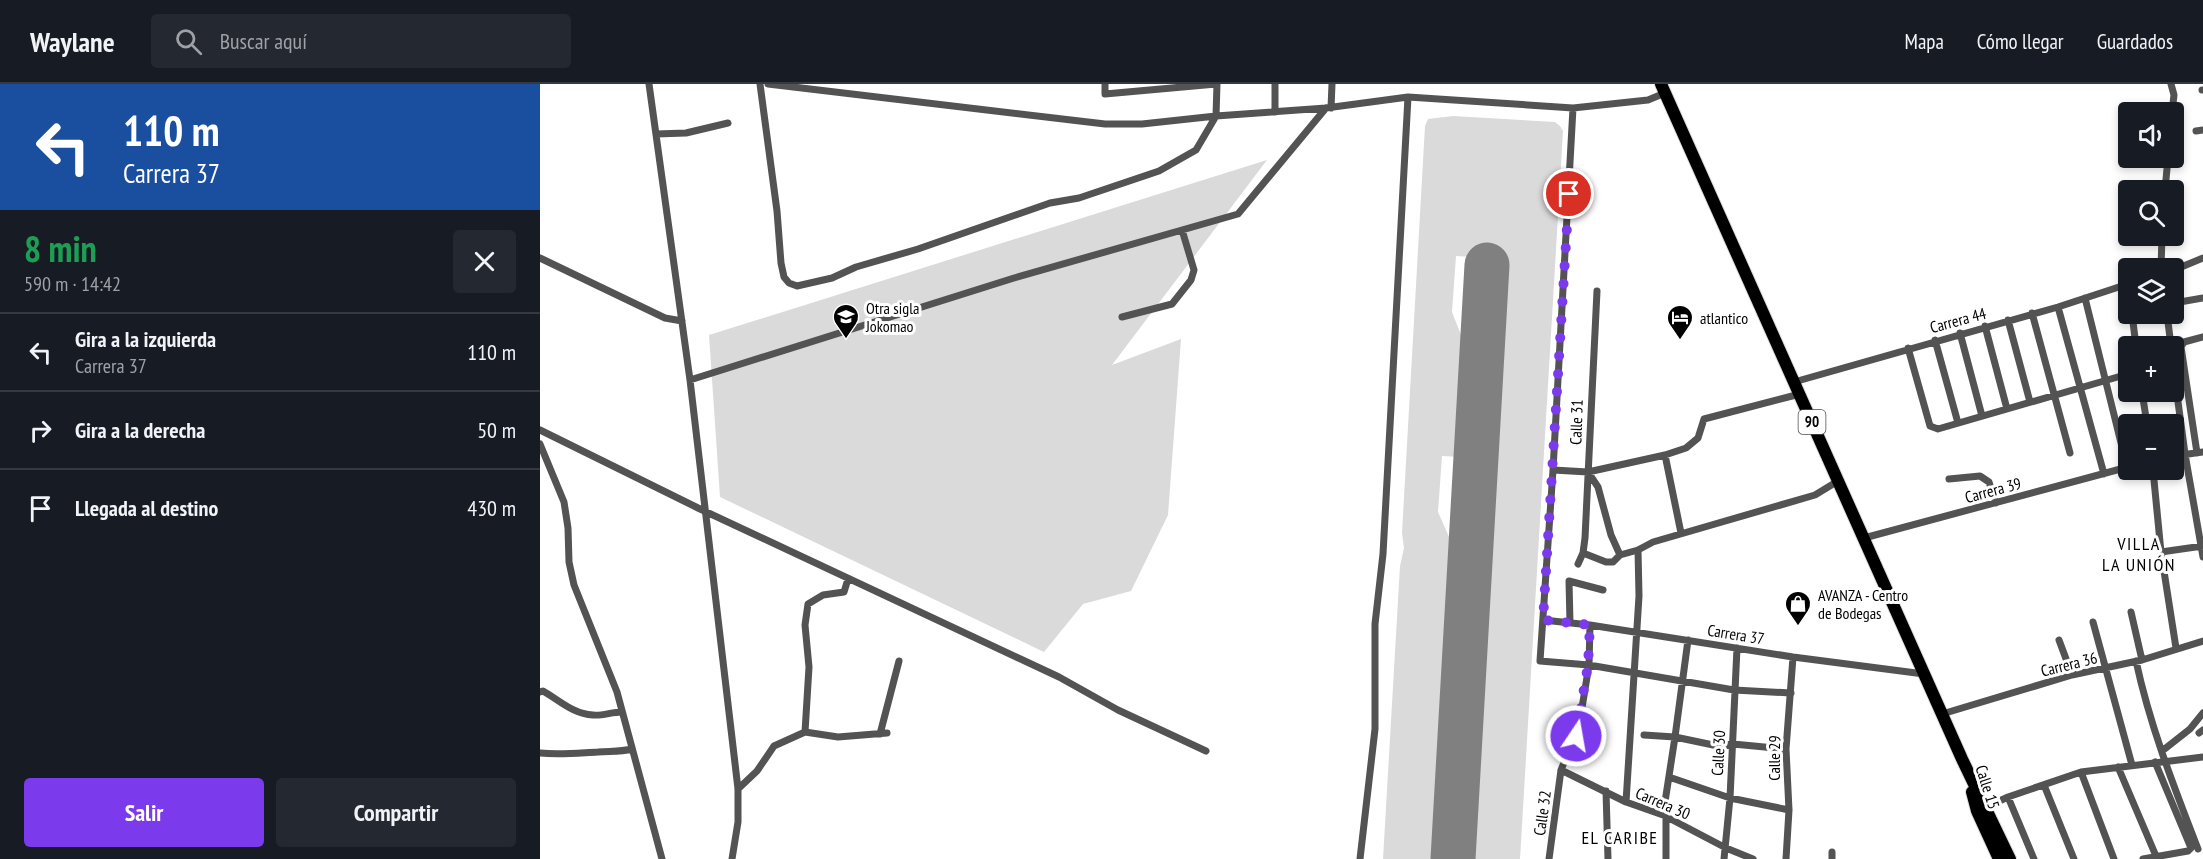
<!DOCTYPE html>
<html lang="es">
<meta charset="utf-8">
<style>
body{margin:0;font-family:"PT Sans Narrow",sans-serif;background:#242831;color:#f1f3f6;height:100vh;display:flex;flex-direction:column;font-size:22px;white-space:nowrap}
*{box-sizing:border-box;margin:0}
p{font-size:20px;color:#9ea1a6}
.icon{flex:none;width:33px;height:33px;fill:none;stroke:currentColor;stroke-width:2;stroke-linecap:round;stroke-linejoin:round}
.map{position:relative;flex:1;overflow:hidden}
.details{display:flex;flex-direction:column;background:#171b24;width:540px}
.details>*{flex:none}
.guide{background:#1a4fa0;color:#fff;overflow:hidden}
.tools{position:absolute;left:1578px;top:18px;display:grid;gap:12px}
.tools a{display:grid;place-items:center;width:66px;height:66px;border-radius:6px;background:#171b24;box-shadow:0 3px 9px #0003;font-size:30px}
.pin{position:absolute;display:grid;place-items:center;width:51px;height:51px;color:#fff;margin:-26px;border:3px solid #fff;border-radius:50%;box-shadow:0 2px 6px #0007}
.me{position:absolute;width:66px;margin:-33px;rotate:12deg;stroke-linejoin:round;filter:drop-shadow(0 0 4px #0008)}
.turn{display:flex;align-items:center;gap:21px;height:126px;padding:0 24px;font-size:27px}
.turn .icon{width:78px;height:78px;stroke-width:2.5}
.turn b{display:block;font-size:42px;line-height:51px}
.round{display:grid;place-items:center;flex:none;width:63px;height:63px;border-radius:6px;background:#242831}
.headline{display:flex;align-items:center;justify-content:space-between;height:102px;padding:0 24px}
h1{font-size:36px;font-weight:800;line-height:45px;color:#1e9e55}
.button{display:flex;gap:12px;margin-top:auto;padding:12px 24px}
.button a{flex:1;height:69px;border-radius:6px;background:#7c3aed;color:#fff;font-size:24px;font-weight:800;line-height:69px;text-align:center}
.button a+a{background:#242831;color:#f1f3f6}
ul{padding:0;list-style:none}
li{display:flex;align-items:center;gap:18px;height:78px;padding:0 24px;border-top:2px solid #363941}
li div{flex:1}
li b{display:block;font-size:22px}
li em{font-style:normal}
header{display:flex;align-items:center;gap:36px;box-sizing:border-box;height:84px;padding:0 30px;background:#171b24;border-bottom:2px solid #363941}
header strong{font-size:28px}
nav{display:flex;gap:33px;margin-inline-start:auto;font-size:21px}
.search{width:420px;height:54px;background:#242831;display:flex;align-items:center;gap:15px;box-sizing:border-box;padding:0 21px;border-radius:6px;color:#9ea1a6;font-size:22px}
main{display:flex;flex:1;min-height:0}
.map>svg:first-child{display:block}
.green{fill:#dadada}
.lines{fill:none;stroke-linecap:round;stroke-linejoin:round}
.runway{stroke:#808080;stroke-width:45}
.trunk-casing{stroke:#dbdbdb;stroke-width:14}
.minor{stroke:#535353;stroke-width:7}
.trunk{stroke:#000;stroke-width:12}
.route{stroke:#7c3aed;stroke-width:10;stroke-dasharray:0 18}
.labels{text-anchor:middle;stroke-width:6;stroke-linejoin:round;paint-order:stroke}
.shield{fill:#fff;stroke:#4c4c4c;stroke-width:1.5}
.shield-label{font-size:15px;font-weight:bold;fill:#000}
.poi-label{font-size:16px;fill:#000;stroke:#fff;text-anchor:start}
.street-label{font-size:16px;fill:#000;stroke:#fff}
.neighbourhood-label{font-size:18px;letter-spacing:1.5px;fill:#000;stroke:#fff}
</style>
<header>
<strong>Waylane</strong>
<div class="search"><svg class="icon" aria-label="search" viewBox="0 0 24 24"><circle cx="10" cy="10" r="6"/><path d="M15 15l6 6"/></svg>Buscar aquí</div>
<nav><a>Mapa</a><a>Cómo llegar</a><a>Guardados</a></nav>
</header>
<main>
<section class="details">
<div class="guide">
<div class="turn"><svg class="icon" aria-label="left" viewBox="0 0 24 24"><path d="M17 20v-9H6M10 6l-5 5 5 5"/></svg><div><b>110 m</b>Carrera 37</div></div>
</div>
<div class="headline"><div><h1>8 min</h1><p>590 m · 14:42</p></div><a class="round"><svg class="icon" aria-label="close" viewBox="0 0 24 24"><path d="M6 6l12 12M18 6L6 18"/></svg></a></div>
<ul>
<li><svg class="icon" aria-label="left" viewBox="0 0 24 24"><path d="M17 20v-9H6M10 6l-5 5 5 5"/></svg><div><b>Gira a la izquierda</b><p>Carrera 37</p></div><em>110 m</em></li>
<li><svg class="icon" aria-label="right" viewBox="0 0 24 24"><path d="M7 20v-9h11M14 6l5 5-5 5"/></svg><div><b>Gira a la derecha</b></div><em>50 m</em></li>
<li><svg class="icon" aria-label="arrive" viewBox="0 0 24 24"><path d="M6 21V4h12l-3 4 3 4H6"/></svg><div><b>Llegada al destino</b></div><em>430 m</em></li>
</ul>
<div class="button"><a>Salir</a><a>Compartir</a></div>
</section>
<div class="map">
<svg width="1663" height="775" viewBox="0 0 1663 775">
<rect width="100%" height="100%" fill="#fff"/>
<path class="green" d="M913 32 1015 38 1020 42 1023 47 980 775H929L964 175 916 172 912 228 928 269 920 373 902 372 898 428 917 471 899 775H843L860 482 864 464 862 449 885 42 888 35Z
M727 76 572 281 641 255 628 431 591 507 543 520 504 568 180 413 169 251Z"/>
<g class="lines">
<path class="runway" d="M913 775 947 181"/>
<defs>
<path id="trunk" d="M1121 0 1422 675 1470 775
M1432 708 1437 727 1459 775"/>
</defs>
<use href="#trunk" class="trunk-casing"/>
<path class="minor" d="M109 0 150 296 198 705V738L192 775
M220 0 237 127 241 179 244 193 249 199 257 202 292 194 316 183 378 165 510 119 539 114 619 87 656 66 676 32 677 0
M228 0 565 40H602L676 32 786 24 868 13 1033 24 1108 16 1125 9
M565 0V10L676 0
M1631 0 1634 11 1632 28
M1662 6H1663
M791 24 792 0
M1033 24 1013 386 1000 577 1049 581 1194 606 1251 609
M735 28V0
M1656 47 1663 46
M116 50 146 49 188 39
M1625 106 1628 74
M0 174 125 234 142 237
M1621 184 1622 152
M1634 186 1663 174
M1545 214 1587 383
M1634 219 1663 214
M1518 223 1564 390
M1492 229 1530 369
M1592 230 1596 262
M1627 230 1631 262
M582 233 632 220 651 196 654 186 642 146
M1468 236 1490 318
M1445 242 1467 325
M1420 249 1442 332
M1395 256 1418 339
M1368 264 1390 342 1398 345 1588 290
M1634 288 1645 370 1663 473
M150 296 474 194 698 130 786 24
M1254 298 1518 223 1588 200
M1602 308 1607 340
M0 346 158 424 519 593 578 626 666 667
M0 360 24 418 28 444 29 478 34 501 77 608 122 775
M1657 369 1641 263 1644 258 1663 253
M1125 371 1141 449
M1634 372 1663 368
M1013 386 1048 388 1125 371 1146 364 1158 354 1164 335 1260 310
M1613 386 1621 468 1636 564
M1048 388 1058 403 1071 451 1080 471
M1409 395 1440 392 1449 398 1456 419
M1324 454 1588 383
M1621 468 1663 462
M1043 469 1066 478H1073L1080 471 1098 466 1113 458 1275 411 1298 397
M1038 480 1043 469 1045 454 1057 207
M1591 528 1602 576
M1003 536 1050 541 1253 573 1384 590
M1553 538 1592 681
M1030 539 1029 497 1063 506
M1519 556 1532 591
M1596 577C1610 642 1634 703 1658 765
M0 608 3 607C19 616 33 630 53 631 62 632 72 628 81 628
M1402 630 1532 591 1602 576 1663 557
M265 648 269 583 265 541 268 520 283 511 304 508 308 495
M1659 649 1663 646
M340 650 359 577
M1104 651 1135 653 1178 662 1193 660 1246 665
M1622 667 1650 645 1663 629
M0 669C20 671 38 669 58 668 71 667 80 668 92 665
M1578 683 1616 772
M1021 686 1086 718 1123 731 1186 764 1213 775
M1541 688 1574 775
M1129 693 1190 714 1249 726
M1504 701 1534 775
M198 705 217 687 234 662 265 648 298 653 347 649
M1066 707 1068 775
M1468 713 1494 775
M1086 718 1099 512 1098 466
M1442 725 1468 713 1541 688 1663 673
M1123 731 1135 653 1148 556
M820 775 835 645V540L843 470 868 13
M1009 775 1021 686 1039 642 1049 581 1050 541
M1126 775V733
M1184 775 1190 714 1197 564
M1246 775 1249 726 1246 665 1253 573
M1292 775V768
M1603 775 1648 767 1651 764 1615 678"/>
<use href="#trunk" class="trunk"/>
</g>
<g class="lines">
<path class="route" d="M1029 110 1003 536 1050 541 1048 581 1036 652"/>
</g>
<defs>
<symbol id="school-pin" viewBox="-11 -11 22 30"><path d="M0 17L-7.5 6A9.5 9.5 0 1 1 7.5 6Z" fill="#000" stroke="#fff"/><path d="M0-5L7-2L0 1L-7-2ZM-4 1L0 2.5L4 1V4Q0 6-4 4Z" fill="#fff"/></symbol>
<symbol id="hotel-pin" viewBox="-11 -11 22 30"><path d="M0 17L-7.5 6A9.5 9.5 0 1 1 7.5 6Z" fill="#000" stroke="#fff"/><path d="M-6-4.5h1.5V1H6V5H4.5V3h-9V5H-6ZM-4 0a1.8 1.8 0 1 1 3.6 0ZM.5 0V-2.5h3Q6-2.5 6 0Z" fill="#fff"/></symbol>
<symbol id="shop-pin" viewBox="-11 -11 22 30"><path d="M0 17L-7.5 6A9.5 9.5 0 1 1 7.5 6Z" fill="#000" stroke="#fff"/><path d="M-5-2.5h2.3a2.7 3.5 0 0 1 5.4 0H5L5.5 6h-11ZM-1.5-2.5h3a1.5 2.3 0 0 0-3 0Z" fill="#fff"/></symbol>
</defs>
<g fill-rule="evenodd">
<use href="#school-pin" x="291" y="218" width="30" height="40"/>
<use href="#hotel-pin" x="1125" y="219" width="30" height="40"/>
<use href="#shop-pin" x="1243" y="505" width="30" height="40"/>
</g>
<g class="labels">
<rect class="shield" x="1258.5" y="326" width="27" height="24" rx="4.5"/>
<g class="shield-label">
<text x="1272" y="343">90</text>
</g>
<g class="poi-label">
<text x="326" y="230">Otra sigla<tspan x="326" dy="18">Jokomao</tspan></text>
<text x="1160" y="240">atlantico</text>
<text x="1278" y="517">AVANZA - Centro<tspan x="1278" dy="18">de Bodegas</tspan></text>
</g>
<g class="street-label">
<text transform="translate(1418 236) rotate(-15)" y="6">Carrera 44</text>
<text transform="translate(1036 338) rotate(-88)" y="6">Calle 31</text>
<text transform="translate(1453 406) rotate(-15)" y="6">Carrera 39</text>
<text transform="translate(1196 550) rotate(9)" y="6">Carrera 37</text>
<text transform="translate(1529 580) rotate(-14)" y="6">Carrera 36</text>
<text transform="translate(1178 669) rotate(-87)" y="6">Calle 30</text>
<text transform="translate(1234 674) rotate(-90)" y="6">Calle 29</text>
<text transform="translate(1448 703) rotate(72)" y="6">Calle 15</text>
<text transform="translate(1123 719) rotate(23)" y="6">Carrera 30</text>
<text transform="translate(1002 729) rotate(-82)" y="6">Calle 32</text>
</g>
<g class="neighbourhood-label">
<text x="1599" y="466">VILLA<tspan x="1599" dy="21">LA UNIÓN</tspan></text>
<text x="1080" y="760">EL CARIBE</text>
</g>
</g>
</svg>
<div class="tools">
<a><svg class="icon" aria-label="sound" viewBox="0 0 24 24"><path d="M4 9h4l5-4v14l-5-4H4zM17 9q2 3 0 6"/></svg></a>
<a><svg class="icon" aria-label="search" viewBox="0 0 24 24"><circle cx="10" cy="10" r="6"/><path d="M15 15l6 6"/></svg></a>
<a><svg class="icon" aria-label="layers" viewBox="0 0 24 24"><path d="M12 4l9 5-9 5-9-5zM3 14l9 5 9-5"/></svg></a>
<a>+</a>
<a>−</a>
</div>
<div class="pin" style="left:1029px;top:110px;background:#d93025"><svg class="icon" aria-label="arrive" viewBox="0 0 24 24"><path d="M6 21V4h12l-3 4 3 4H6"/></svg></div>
<svg class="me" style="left:1036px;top:652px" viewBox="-20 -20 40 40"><circle r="17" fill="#7c3aed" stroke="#fff" stroke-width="3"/><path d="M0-11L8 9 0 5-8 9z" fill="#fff"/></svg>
</div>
</main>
